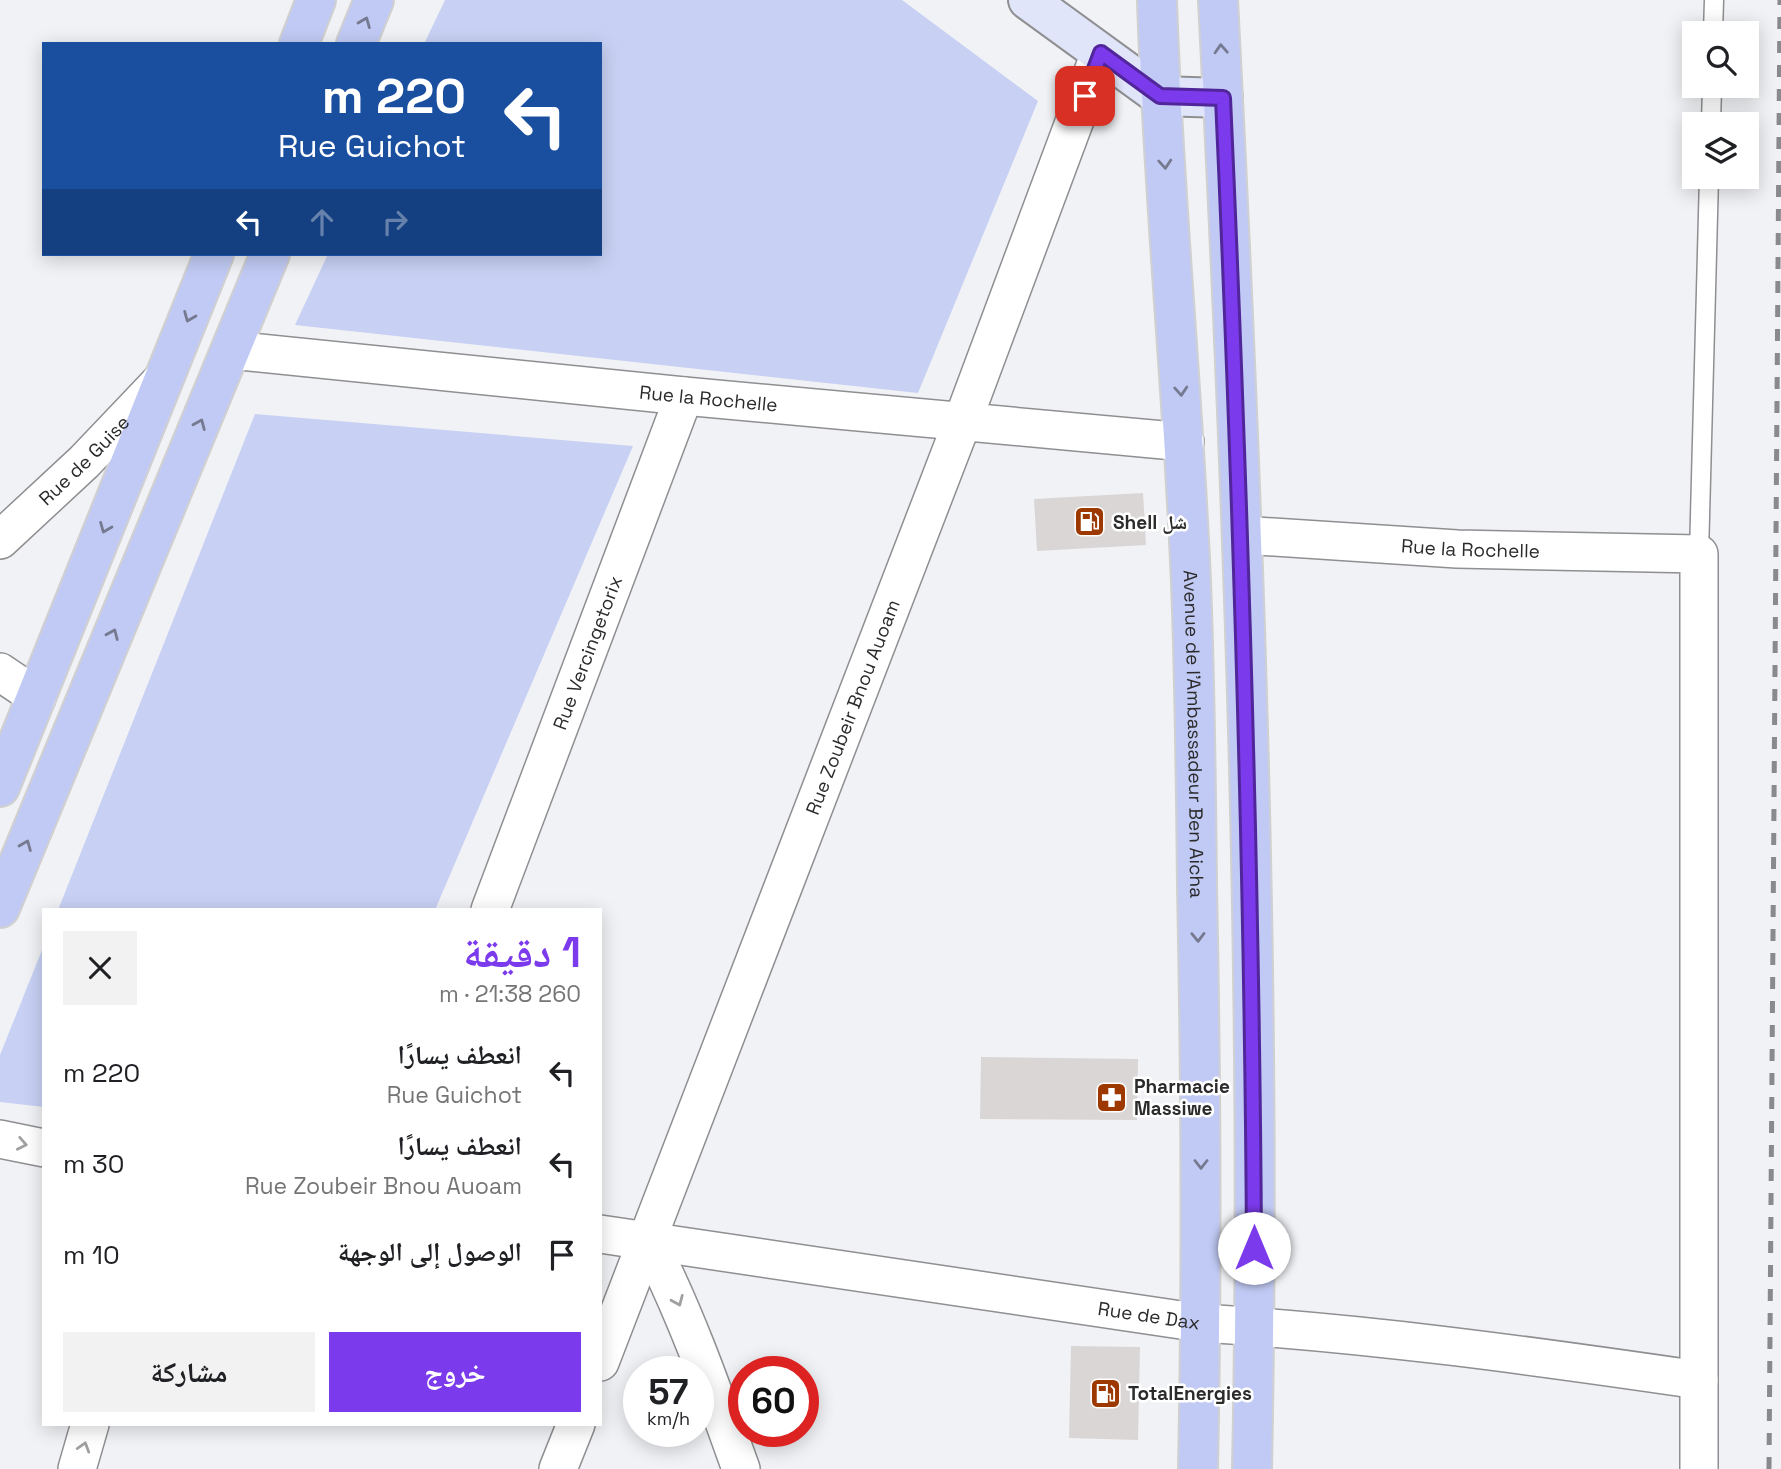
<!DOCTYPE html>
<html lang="ar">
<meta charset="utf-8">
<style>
body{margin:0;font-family:"Space Grotesk","Noto Naskh Arabic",sans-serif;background:#f2f2f2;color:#202124;direction:rtl;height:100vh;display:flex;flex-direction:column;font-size:26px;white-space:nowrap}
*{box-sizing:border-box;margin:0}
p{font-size:23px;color:#757577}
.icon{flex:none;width:38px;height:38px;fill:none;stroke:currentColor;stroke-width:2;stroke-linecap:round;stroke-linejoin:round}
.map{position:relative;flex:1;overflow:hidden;direction:ltr}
.drawer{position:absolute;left:42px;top:908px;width:560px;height:518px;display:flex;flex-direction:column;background:#fff;border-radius:0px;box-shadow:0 4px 18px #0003;direction:rtl}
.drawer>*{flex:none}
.top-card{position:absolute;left:42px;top:42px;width:560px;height:214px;border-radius:0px;box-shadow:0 4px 18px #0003;direction:rtl;background:#1a4fa0;color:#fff;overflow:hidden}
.controls{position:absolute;left:1682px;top:21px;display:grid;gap:14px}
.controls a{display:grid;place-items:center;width:77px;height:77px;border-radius:0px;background:#fff;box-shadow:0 4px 18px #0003;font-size:35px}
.speed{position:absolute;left:623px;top:1356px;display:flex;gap:14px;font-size:35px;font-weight:700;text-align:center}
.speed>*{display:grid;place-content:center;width:91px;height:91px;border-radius:50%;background:#fff;box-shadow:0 4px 18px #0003;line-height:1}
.speed small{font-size:18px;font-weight:400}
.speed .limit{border:10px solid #d22;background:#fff;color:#111}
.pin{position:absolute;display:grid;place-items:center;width:60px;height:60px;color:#fff;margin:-30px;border-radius:14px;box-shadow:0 4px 10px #0006}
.me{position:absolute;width:77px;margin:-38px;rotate:0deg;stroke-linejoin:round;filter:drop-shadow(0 0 5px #0008)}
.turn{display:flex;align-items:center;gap:24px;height:147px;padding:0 21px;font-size:32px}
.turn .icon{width:91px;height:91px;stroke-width:2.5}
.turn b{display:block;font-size:49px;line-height:60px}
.lanes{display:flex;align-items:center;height:66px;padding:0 21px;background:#0003;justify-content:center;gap:35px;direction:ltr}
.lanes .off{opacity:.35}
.round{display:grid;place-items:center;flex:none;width:74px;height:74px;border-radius:0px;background:#f2f2f2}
.summary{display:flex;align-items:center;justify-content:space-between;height:119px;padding:0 21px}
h1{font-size:42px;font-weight:800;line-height:52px;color:#7c3aed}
.action{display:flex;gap:14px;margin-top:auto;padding:14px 21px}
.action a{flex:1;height:80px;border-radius:0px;background:#7c3aed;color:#fff;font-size:28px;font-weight:800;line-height:80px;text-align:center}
.action a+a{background:#f2f2f2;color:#202124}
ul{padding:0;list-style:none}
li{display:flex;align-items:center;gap:21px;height:91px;padding:0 21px}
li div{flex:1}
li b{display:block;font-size:26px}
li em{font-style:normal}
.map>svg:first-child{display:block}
.green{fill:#c8d1f4}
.building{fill:#d9d6d5}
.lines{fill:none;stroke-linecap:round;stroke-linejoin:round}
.lane-casing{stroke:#8f8f92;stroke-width:21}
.street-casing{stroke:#8f8f92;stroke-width:40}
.secondary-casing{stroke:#8f8f92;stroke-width:42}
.primary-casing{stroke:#d0d0d1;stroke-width:42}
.lane{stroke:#fff;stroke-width:18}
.street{stroke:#fff;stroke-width:37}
.secondary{stroke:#e0e5f9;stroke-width:38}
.primary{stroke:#c1caf4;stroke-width:38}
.rail{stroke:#898a8c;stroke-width:5;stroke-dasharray:12 12;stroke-linecap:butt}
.oneway{stroke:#767a90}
.oneway2{stroke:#a0a0a0}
.route-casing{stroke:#51269a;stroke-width:18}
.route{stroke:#7c3aed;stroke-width:12}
.labels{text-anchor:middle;stroke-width:5;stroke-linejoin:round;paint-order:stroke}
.street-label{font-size:19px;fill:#2b2b2c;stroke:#fff}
.poi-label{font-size:19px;font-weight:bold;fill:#2b2b2c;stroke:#fff;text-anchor:start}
</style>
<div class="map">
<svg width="1781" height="1469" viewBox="0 0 1781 1469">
<rect width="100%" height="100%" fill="#f1f2f5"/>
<path class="green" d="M445 0H902L1038 101 918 393 295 325 328 254H600V44H424Z
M255 414 633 446 435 910H58Z
M44 945V1107L0 1102V1055Z"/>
<path class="building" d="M1143 493 1146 545 1037 551 1034 499Z
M981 1057 1138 1059 1137 1120 980 1119Z
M1071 1346 1140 1347 1138 1440 1069 1438Z"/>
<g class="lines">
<defs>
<path id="lane" d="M1713 33 1714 0
M1711 124 1712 86
M1699 554 1709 177"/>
<g id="street">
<path id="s1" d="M231 350 684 396 1185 442"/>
<path id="s2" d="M1242 535 1457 549 1699 554V1469"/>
<path id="s3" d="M0 540 84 462 164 378"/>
<path d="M0 672 37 697"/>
<path id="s4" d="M490 910 684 396"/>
<path d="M0 1139 44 1148"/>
<path id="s5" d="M600 1234 1201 1323C1368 1333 1534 1356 1699 1380"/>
<path d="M648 1240C686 1314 713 1391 741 1469"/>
<path id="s6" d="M600 1362 963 420 1100 53"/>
<path d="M77 1469 90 1424"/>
<path d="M558 1469 576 1424"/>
</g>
<path id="secondary" d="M1028 0 1160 96 1223 98"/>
<g id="primary">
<path id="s7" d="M1157 0C1163 194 1183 388 1191 583 1195 683 1196 785 1197 885 1201 1080 1202 1274 1198 1469"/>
<path d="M1218 0C1243 489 1262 980 1252 1469"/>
<path d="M299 44 316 0"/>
<path d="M356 44 374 0"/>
<path d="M0 787 214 254"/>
<path d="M0 908 270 254"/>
</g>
</defs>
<use href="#lane" class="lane-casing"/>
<use href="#street" class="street-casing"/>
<use href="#secondary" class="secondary-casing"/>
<use href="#primary" class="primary-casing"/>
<use href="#lane" class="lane"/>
<use href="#street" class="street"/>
<use href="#secondary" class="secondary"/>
<use href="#primary" class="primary"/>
<path class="rail" d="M1769 1469 1780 0"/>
</g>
<defs><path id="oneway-chevron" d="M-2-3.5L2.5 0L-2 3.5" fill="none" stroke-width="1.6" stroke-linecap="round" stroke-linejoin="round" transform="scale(1.75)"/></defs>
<g class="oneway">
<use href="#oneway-chevron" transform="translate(365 22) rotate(-68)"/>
<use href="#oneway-chevron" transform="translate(1221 49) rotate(-93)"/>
<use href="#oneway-chevron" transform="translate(1165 164) rotate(86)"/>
<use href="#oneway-chevron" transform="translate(189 317) rotate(112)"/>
<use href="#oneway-chevron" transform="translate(1181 391) rotate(86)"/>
<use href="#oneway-chevron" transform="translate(200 424) rotate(-67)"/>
<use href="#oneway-chevron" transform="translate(105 528) rotate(112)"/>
<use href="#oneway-chevron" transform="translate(113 634) rotate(-67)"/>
<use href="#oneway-chevron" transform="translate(26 845) rotate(-68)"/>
<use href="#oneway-chevron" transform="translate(1198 937) rotate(89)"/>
<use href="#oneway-chevron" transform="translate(1201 1164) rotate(90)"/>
</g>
<g class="oneway2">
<use href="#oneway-chevron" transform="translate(22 1144) rotate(11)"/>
<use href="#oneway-chevron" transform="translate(678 1301) rotate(67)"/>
<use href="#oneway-chevron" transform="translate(84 1447) rotate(-73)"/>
</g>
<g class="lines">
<defs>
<path id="route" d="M1085 96 1101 53 1160 96 1223 98C1240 481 1252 864 1254 1248"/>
</defs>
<use href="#route" class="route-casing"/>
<use href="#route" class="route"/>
</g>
<defs>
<symbol id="fuel-square" viewBox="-11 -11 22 22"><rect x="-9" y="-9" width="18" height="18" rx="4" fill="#9c3800" stroke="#fff"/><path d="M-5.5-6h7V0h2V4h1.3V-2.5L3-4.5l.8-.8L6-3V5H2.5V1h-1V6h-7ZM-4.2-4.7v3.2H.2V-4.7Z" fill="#fff"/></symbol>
<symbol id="pharmacy-square" viewBox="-11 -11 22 22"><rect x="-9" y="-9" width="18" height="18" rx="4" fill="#9c3800" stroke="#fff"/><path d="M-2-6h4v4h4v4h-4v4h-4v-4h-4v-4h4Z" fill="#fff"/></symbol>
</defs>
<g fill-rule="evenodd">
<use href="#fuel-square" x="1072" y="504" width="35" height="35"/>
<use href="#pharmacy-square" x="1094" y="1080" width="35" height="35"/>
<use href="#fuel-square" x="1088" y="1376" width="35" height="35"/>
</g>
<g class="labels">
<g class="street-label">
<text dy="7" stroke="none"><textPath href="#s1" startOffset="480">Rue la Rochelle</textPath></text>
<text dy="7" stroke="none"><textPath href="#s3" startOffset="116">Rue de Guise</textPath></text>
<text dy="7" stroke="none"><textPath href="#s2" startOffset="229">Rue la Rochelle</textPath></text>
<text dy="7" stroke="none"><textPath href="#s4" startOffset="275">Rue Vercingetorix</textPath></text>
<text dy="7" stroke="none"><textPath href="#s6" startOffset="702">Rue Zoubeir Bnou Auoam</textPath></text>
<text dy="7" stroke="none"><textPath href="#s7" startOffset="735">Avenue de l'Ambassadeur Ben Aicha</textPath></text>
<text dy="7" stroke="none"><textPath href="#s5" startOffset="555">Rue de Dax</textPath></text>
</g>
<g class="poi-label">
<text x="1113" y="529">Shell شل</text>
<text x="1134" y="1093">Pharmacie<tspan x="1134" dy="22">Massiwe</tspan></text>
<text x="1128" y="1400">TotalEnergies</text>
</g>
</g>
</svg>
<div class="controls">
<a><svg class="icon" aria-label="search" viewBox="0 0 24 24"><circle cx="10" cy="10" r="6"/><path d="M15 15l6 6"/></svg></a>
<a><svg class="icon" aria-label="layers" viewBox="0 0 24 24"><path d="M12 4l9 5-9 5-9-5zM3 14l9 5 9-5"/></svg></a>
</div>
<div class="speed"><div>57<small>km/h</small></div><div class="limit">60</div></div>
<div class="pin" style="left:1085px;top:96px;background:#d93025"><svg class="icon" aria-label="arrive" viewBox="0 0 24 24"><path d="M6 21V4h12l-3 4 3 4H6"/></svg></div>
<svg class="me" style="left:1254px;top:1248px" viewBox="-20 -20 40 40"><circle r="19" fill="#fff"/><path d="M0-13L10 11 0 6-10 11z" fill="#7c3aed"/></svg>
<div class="top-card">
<div class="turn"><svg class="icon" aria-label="left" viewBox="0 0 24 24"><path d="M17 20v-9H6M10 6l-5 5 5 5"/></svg><div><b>220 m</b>Rue Guichot</div></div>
<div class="lanes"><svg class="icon" aria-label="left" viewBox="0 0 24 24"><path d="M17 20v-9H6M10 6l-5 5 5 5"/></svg><svg class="icon off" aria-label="ahead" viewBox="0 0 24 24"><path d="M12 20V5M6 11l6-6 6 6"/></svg><svg class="icon off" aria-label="right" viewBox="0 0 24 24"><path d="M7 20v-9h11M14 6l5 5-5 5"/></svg></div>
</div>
<section class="drawer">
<div class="summary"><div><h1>1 دقيقة</h1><p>260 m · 21:38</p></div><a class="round"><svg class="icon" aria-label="close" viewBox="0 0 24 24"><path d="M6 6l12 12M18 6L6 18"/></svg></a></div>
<ul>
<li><svg class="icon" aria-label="left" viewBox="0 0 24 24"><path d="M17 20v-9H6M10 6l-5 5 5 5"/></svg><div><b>انعطف يسارًا</b><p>Rue Guichot</p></div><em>220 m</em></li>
<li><svg class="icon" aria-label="left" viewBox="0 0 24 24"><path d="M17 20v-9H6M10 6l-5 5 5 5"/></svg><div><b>انعطف يسارًا</b><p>Rue Zoubeir Bnou Auoam</p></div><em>30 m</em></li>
<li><svg class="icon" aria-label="arrive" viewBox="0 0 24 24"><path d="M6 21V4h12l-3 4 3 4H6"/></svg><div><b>الوصول إلى الوجهة</b></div><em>10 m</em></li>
</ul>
<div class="action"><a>خروج</a><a>مشاركة</a></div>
</section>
</div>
